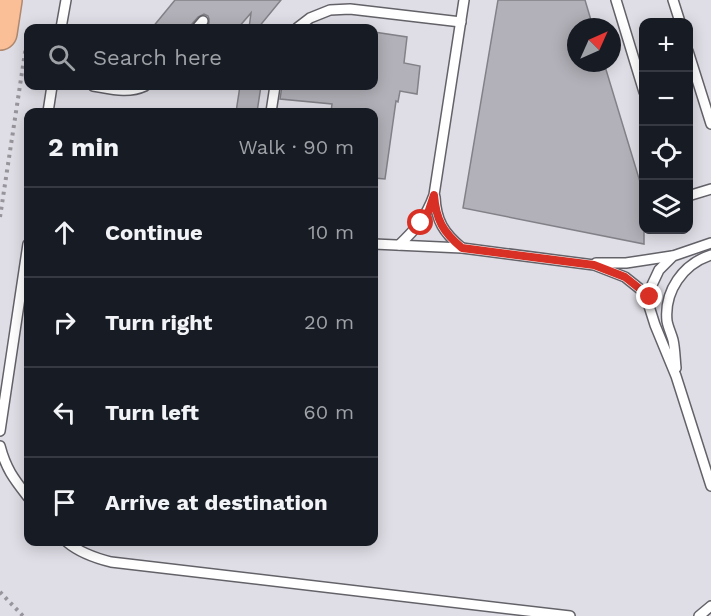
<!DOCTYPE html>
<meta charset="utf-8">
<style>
body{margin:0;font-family:"Work Sans",sans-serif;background:#20242c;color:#f1f3f6}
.controls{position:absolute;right:18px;top:18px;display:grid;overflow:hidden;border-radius:12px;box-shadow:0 3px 15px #0003}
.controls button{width:54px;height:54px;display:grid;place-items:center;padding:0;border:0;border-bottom:2px solid #363941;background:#171b24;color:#f1f3f6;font:30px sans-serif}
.compass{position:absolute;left:567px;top:18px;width:54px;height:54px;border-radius:50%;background:#171b24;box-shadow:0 3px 15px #0003;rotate:45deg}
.stop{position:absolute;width:18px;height:18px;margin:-14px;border:4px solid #d93025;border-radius:50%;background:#fff}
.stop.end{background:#d93025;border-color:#fff;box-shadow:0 2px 6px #0008}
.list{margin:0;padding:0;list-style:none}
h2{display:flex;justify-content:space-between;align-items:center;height:78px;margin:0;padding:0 24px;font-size:26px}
h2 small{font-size:20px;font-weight:400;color:#9ea1a6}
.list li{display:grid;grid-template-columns:39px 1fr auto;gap:18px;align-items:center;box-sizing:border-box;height:90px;padding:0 24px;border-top:2px solid #363941}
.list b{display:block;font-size:22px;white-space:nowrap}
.list em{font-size:20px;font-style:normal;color:#9ea1a6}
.icon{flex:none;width:33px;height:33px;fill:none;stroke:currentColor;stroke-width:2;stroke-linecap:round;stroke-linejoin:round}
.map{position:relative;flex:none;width:711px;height:616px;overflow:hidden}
.search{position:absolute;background:#171b24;box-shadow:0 3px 15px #0003;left:24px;top:24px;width:354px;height:66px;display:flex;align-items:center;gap:15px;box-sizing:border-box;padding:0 21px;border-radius:12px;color:#9ea1a6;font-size:22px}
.panel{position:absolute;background:#171b24;box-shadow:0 3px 15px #0003;left:24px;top:108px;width:354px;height:438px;border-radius:12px}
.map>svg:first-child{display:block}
</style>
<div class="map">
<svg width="711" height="616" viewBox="0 0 711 616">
<rect width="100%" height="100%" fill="#dfdde5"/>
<!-- building -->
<g fill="#b2b0b8" stroke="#828188" stroke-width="1.5">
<path d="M175 0H281L258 28H249L251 13 238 28H205L209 23V19L208 16 204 14 198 17 192 24 190 28H152Z"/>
<path d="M498 0H585L593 27H576V63H604L644 195V244L463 208Z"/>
<path d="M374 32 407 37 404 63 420 66 417 94 400 91 398 102 396 101 385 179 374 178V112H331L332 104 280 99 282 86H374Z"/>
<path d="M240 86H261L257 112H236Z"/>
</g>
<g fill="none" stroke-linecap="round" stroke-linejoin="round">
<defs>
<g id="lane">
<path d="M616 0 644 92"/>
<path d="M673 0 680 22"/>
<path d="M61 28 66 0"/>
<path d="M197 28 203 21"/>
<path d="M297 28 310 18 330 10 350 9 461 22"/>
<path d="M688 51 711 124"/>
<path d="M93 86C111 89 128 94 145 86"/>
<path d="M48 112 52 86"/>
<path d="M271 112 275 86"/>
<path d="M688 196 711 189"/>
<path d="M435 197C436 221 444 233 462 248"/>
<path d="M711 243 673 256 659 270 651 287 649 306 655 325 676 376 711 486"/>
<path d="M374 244 462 248 594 265 625 277 650 297"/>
<path d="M399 245C416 229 426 217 434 195L464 0"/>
<path d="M596 263H626L672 256"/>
<path d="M676 368C675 359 675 349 673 340 671 333 668 327 667 321 664 291 683 264 711 255"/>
<path d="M0 431 28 244"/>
<path d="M0 446C6 469 14 479 28 497"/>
<path d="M67 542C80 553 95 558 111 562L570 616"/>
<path d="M699 616 711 606"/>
</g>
<path id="highway" d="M0 33 5 0"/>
</defs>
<!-- lane casing -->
<use href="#lane" stroke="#646269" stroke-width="12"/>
<!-- highway casing -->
<use href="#highway" stroke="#b08970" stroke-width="36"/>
<!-- path -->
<g stroke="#97959b" stroke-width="4" stroke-dasharray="3 4.5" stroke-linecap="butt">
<path d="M0 217 26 46"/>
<path d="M0 592 23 616"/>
</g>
<!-- lane -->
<use href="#lane" stroke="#fff" stroke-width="9"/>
<!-- highway -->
<use href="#highway" stroke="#fabf97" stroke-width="33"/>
</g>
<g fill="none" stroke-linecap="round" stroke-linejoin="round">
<!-- route -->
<path stroke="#d93025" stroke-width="8" d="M421 223 429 210 434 195C436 220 443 232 462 248L594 265 625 277 650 297"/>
</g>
</svg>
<div class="controls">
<button>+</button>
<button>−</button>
<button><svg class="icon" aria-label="locate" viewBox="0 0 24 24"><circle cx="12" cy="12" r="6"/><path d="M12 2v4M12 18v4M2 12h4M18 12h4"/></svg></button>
<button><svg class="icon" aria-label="layers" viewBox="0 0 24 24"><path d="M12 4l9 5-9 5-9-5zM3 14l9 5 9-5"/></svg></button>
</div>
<svg class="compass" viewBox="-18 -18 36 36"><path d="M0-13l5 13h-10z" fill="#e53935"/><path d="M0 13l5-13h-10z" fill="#9ea1a6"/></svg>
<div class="stop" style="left:421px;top:223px"></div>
<div class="stop end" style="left:650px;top:297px"></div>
<div class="search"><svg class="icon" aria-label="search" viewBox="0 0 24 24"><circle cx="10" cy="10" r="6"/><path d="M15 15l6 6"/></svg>Search here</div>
<section class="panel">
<h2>2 min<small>Walk · 90 m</small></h2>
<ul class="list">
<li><svg class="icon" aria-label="ahead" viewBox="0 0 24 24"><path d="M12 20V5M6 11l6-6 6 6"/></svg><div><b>Continue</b></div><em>10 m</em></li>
<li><svg class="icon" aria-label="right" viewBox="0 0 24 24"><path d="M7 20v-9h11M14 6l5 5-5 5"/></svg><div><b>Turn right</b></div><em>20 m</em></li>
<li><svg class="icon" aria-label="left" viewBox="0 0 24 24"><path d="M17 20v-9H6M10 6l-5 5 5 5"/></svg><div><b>Turn left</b></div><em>60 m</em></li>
<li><svg class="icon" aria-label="arrive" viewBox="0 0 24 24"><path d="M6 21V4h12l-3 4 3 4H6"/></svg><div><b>Arrive at destination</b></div></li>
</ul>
</section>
</div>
